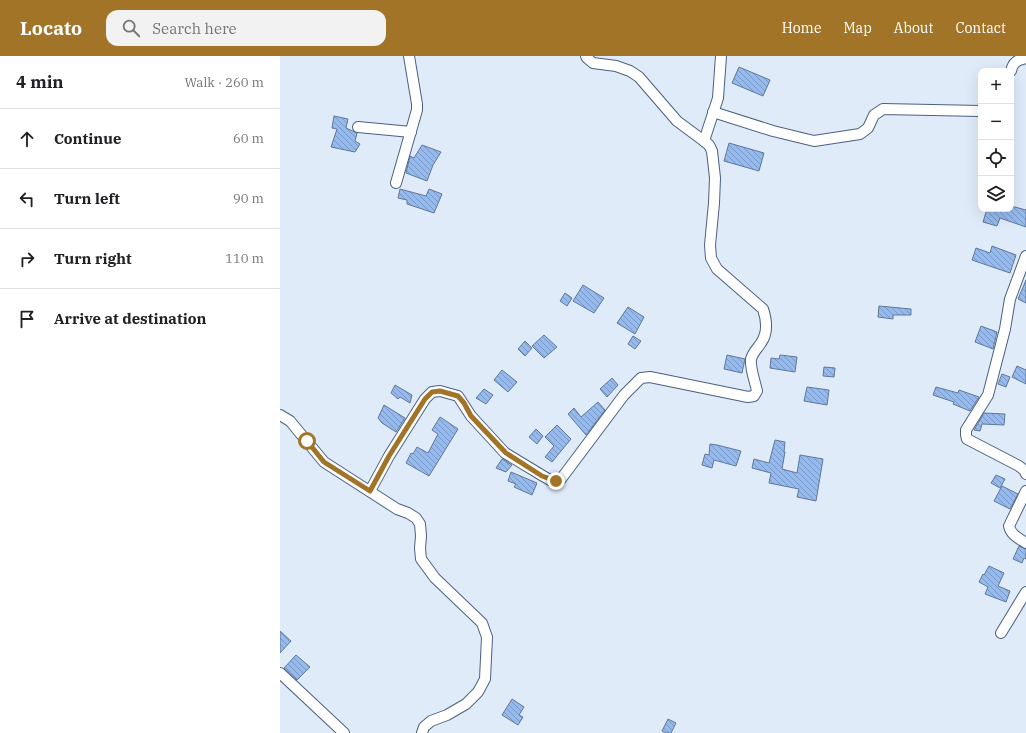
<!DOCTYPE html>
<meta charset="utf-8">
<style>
body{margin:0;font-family:"IBM Plex Serif",serif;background:#f2f2f2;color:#202124}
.controls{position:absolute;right:12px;top:12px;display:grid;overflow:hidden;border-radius:8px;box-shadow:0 4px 16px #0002}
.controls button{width:36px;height:36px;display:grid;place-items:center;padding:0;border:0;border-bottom:1px solid #e0e0e0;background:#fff;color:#202124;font:20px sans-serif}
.stop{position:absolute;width:12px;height:12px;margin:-9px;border:3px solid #a27427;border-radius:50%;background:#fff}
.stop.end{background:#a27427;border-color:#fff;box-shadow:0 1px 4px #0008}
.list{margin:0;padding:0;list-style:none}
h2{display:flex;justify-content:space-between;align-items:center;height:52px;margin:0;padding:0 16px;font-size:17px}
h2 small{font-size:13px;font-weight:400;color:#757577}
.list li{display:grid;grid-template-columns:26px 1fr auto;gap:12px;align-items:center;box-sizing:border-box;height:60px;padding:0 16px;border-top:1px solid #e0e0e0}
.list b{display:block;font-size:15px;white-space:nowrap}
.list em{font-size:13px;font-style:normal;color:#757577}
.icon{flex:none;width:22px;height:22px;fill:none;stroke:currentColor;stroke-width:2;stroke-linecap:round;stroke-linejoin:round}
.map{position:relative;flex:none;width:746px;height:677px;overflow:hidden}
header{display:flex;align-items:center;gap:24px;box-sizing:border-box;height:56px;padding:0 20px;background:#a27427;color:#fff}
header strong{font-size:19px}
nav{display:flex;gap:22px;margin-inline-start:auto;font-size:14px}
.search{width:280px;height:36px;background:#f2f2f2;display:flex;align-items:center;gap:10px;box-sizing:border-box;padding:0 14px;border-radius:12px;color:#757577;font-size:15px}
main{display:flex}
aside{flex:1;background:#fff}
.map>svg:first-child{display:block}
</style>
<header>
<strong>Locato</strong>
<div class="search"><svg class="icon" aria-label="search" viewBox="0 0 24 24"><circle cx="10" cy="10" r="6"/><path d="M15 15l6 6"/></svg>Search here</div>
<nav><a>Home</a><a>Map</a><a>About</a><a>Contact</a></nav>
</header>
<main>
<aside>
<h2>4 min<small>Walk · 260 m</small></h2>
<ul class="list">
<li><svg class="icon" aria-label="ahead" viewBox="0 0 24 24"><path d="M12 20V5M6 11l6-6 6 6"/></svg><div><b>Continue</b></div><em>60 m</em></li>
<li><svg class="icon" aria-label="left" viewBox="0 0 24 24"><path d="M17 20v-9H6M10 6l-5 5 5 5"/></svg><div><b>Turn left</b></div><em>90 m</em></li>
<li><svg class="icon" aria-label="right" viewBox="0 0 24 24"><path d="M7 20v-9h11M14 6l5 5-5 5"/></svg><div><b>Turn right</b></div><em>110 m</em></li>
<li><svg class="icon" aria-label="arrive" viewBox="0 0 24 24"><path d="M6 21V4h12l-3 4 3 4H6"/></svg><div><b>Arrive at destination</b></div></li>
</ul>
</aside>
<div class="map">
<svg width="746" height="677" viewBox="0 0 746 677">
<defs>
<pattern id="building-back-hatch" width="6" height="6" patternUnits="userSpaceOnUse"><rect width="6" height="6" fill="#94baef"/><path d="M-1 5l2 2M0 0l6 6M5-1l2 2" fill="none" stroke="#7998c3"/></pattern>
</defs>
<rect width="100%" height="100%" fill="#e0ebf9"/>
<!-- building -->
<g fill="url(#building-back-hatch)" stroke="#607898">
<path d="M459 11 490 24 483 40 452 27Z"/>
<path d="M54 60 68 63 66 72 77 77 75 85 80 88 75 96 51 91 57 73 52 72Z"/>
<path d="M449 87 484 97 479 115 444 105Z"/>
<path d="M142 89 161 96 153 109 147 125 126 117 130 100 134 102Z"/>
<path d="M120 133 146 140 149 133 162 138 154 157 127 148V144L118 142Z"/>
<path d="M731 150 746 154V171L720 162 717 170 703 166 707 153 717 156 718 153H731Z"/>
<path d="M712 190 736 199 730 217 692 204 696 192 710 197Z"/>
<path d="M746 224V247L738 243Z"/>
<path d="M303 229 324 242 314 257 293 245Z"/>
<path d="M285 237 292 242 287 250 280 245Z"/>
<path d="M599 250 631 253V259H613V263L598 261Z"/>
<path d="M348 251 364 261 355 278 337 267Z"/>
<path d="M701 270 717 276 713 293 695 286Z"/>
<path d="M264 279 277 291 264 302 252 290Z"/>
<path d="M353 280 361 285 355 293 348 288Z"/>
<path d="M245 285 252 292 245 300 238 293Z"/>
<path d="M447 299 465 303 462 317 444 313Z"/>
<path d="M500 299 517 301 515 316 490 312 491 302 499 303Z"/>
<path d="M737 310 746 314V328L732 321Z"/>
<path d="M544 311 555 312 554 321 543 320Z"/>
<path d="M222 314 237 326 228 336 214 324Z"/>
<path d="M722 318 730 321 726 331 718 328Z"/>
<path d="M332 322 338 329 327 341 320 333Z"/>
<path d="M115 329 132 339 130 347 120 341 118 343 111 337Z"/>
<path d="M527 331 549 334 547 349 524 345Z"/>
<path d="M656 331 678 337 679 334 699 341 690 355 673 348 674 346 653 339Z"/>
<path d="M204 333 213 339 206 348 196 342Z"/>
<path d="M318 346 325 354 306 379 288 358 294 352 301 361Z"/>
<path d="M104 349 125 362 116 376 102 367 98 362Z"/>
<path d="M704 357 725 358 724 369 702 368 700 375 694 374Z"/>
<path d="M160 361 178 373 149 420 126 407 131 397 133 398 137 391 148 397 158 378 152 374Z"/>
<path d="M277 369 291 383 272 406 265 401 274 390 265 381Z"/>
<path d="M256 373 263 380 257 388 249 381Z"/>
<path d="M495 384 505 386 504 396H505L502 413 517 417 520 399 543 403 536 445 517 441 519 433 489 427 491 417 472 412 474 403 489 407Z"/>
<path d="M430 388 437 389 461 395 456 410 434 404 432 412 422 409 425 398 429 399Z"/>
<path d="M222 403 232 409 226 416 216 412Z"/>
<path d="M231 416 257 427 252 439 234 431 236 428 228 425Z"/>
<path d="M716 419 725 423 720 432 711 427Z"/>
<path d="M722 430 738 438 730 453 714 445Z"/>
<path d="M739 490 746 493V503L744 502 742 507 733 503Z"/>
<path d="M709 510 724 517 718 530 730 535 726 546 705 538 708 531 699 526 703 518 704 519Z"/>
<path d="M0 575 11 585 0 597Z"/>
<path d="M16 599 30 611 17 624 4 612Z"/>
<path d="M232 643 244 651 239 659 243 661 238 669 222 659Z"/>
<path d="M388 663 396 667 391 677H386L382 675Z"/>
</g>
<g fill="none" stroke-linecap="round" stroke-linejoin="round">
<defs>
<g id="street">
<path d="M306 0 307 2 313 7 336 10 350 15 359 21 397 65 424 85"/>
<path d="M731 15C733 6 737 4 746 2"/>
<path d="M433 56 493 75 534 85 580 78 588 72 594 59 603 53 701 55"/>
<path d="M78 71 131 76"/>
<path d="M116 127 137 54V48L129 0"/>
<path d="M746 200 730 243 725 273 708 339 686 374V379L687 383 739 410 745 415 746 418"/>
<path d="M0 359 10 365 44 406 117 453 128 457 136 462 140 468 141 480 140 492 141 503 155 522 202 567 207 581 205 623 198 636 186 648 167 659 151 665 144 671 142 677"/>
<path d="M90 435 109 400 145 343 152 336 160 335 178 340 191 360 225 397 263 420 270 424 276 425 281 423 344 339 361 322 370 321 468 341 474 340 477 335C475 325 470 313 471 303 473 296 477 293 481 287 488 277 487 265 483 253L437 213 431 202 430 189 434 147 435 122 432 95 429 89 424 85 438 42 441 0"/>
<path d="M746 435 729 470C731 479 738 482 746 487"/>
<path d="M721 577 746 536"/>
<path d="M0 617 64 677"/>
</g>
</defs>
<!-- street casing -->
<use href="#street" stroke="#4b6180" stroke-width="12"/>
<!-- street -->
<use href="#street" stroke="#fff" stroke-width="10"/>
</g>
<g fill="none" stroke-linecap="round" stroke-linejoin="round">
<!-- route -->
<path stroke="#a27427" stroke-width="5" d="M27 385 44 406 90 435 109 400 145 343 152 336 160 335 178 340 184 347 191 360 226 397 262 420 276 425"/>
</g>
</svg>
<div class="controls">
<button>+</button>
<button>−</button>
<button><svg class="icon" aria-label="locate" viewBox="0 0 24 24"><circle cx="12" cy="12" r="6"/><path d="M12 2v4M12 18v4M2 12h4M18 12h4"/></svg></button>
<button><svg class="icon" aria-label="layers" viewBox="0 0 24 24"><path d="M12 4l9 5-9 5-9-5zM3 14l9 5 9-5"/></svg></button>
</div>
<div class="stop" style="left:27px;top:385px"></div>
<div class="stop end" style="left:276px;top:425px"></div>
</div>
</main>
